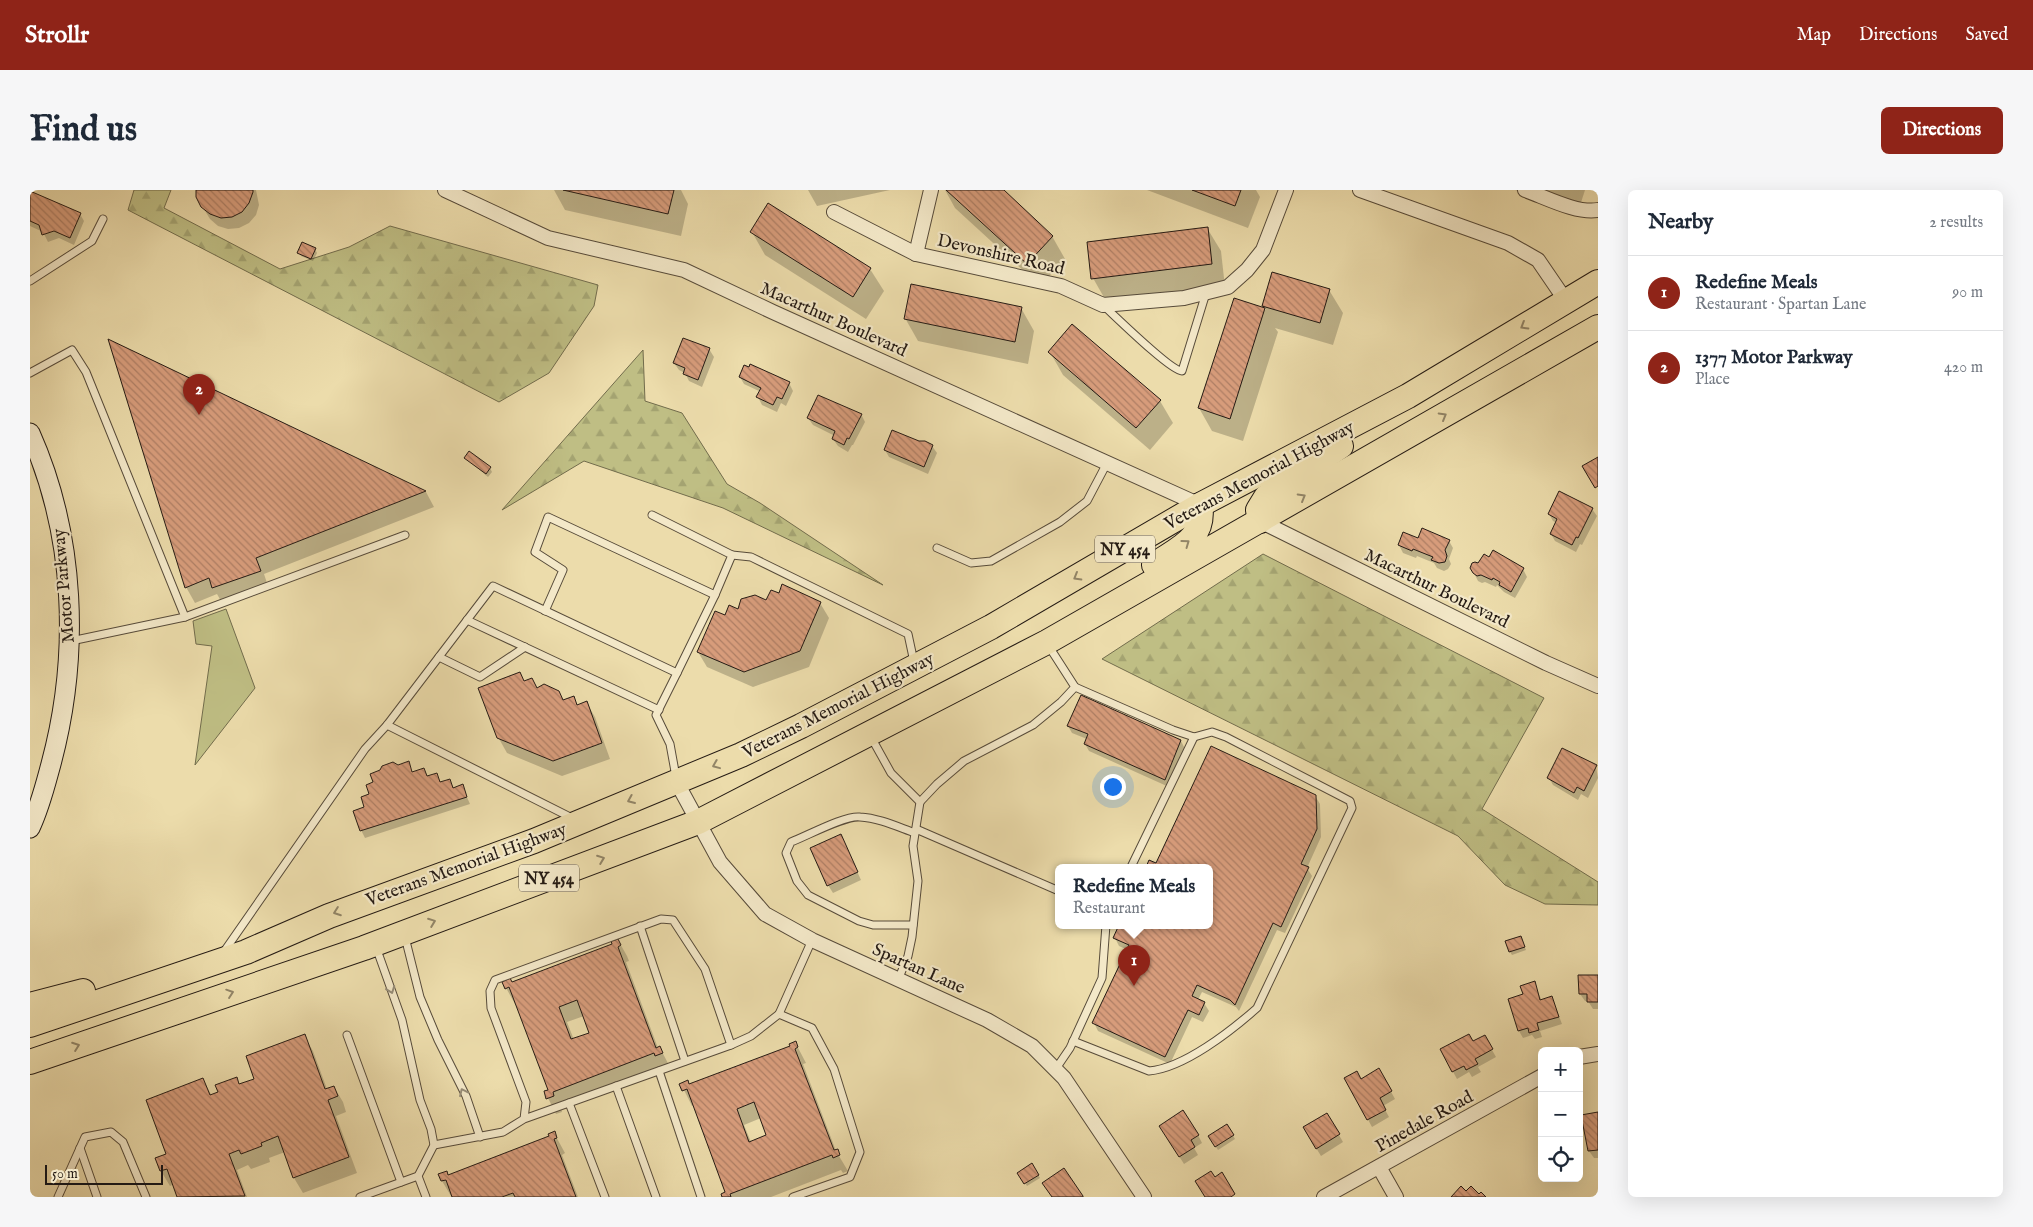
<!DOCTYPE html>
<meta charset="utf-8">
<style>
body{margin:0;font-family:"IM FELL English",serif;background:#f6f6f7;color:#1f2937}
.controls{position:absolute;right:15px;bottom:15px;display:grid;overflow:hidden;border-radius:8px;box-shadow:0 5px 20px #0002}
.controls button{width:45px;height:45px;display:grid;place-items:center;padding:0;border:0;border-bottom:1px solid #e0e1e3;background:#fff;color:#1f2937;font:25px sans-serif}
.scale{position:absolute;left:15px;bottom:12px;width:118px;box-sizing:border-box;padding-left:5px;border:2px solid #251b14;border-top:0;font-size:14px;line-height:18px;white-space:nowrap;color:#251b14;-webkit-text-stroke:4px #f3e8c8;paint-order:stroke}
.you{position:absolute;left:1082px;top:596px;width:18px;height:18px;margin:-12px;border:4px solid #fff;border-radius:50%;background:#1a73e8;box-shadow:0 0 0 8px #1a73e833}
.badge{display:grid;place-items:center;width:32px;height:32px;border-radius:50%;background:#8f2418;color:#fff;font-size:16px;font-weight:700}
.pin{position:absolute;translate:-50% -41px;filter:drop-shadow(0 1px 2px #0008)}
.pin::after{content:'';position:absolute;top:26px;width:18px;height:15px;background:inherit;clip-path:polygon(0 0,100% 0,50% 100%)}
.popup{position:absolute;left:1025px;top:674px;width:158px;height:65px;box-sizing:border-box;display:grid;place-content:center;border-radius:8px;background:#fff;filter:drop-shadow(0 1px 4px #0005);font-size:16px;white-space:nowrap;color:#747a83}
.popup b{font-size:19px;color:#1f2937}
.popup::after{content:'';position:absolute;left:50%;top:100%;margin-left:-10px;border:10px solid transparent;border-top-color:#fff}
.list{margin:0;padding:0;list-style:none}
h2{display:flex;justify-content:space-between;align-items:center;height:65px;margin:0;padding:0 20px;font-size:21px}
h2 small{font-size:16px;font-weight:400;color:#747a83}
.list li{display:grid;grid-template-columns:32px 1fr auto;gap:15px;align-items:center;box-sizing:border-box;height:75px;padding:0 20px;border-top:1px solid #e0e1e3}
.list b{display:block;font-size:19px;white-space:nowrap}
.list p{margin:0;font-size:16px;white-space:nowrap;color:#747a83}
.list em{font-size:16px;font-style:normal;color:#747a83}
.icon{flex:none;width:28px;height:28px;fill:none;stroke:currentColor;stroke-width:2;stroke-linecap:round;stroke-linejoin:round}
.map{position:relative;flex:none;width:1568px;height:1007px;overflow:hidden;border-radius:8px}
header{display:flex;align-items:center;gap:30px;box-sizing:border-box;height:70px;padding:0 25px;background:#8f2418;color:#fff}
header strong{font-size:24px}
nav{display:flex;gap:28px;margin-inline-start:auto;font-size:18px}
.intro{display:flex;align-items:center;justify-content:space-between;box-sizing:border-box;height:120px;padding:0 30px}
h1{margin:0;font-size:35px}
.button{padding:12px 22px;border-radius:8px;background:#8f2418;color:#fff;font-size:18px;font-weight:700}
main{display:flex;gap:30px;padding:0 30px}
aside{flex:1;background:#fff;border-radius:8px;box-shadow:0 5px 20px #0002}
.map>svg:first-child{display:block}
</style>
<header>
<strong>Strollr</strong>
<nav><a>Map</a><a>Directions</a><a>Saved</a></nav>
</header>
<div class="intro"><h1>Find us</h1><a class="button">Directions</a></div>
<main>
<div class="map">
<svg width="1568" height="1007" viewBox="0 0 1568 1007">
<defs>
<pattern id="forest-firs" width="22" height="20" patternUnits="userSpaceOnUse" patternTransform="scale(1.25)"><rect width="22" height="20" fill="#bfbe84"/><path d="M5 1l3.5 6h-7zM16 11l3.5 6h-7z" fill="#a4a371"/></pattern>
<pattern id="building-back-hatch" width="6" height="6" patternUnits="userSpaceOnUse" patternTransform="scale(1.25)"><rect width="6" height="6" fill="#d79c7b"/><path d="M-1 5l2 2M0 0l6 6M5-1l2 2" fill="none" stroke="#ae7e64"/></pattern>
</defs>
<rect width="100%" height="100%" fill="#ecdcab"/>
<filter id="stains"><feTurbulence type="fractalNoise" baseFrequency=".004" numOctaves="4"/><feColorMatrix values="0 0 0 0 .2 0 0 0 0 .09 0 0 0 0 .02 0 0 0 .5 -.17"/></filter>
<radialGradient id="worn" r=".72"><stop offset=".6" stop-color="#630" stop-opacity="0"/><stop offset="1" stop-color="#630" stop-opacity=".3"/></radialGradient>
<!-- forest -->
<g fill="url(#forest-firs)" stroke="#726c4c">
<path d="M104 0H141L134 18 250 79 319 57 360 36 568 95 564 116 519 183 469 212 98 20Z"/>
<path d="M613 160 615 211 652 223 697 294 730 313 853 395 693 318 554 271 472 320Z"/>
<path d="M1233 364 1514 508 1452 619 1568 692V715L1515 714 1475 695 1428 646 1072 469Z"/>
</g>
<!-- park -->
<path fill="#bfbe84" stroke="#726c4c" d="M196 419 225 498 165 575 182 456 166 454 163 431Z"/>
<!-- shadow -->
<g fill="#0003" fill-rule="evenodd">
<path d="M167 0H226L229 15 226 25 219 33 209 38 198 39 188 36 180 29 172 16Z"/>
<path d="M524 0H651L658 14 651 46 535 20Z"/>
<path d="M778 0H860L787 16Z"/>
<path d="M915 0H972L1022 46 1035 69 1010 96 925 18Z"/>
<path d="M1117 0H1226L1230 7 1218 38Z"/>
<path d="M1485 0H1555L1548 22Z"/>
<path d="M0 2 50 24 54 31 44 55 29 48 18 52 13 42 0 36Z"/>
<path d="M1177 38 1191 61 1195 97 1076 111 1063 88Z"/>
<path d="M722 42 840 79 854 101 836 129 735 65Z"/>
<path d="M285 59 287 63 283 71 271 66 269 63Z"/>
<path d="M1299 100 1313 123 1303 155 1245 138 1248 142 1213 251 1182 241 1169 218 1204 110 1236 120 1233 115Z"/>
<path d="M991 118 1004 141 998 174 888 151 875 128Z"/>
<path d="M80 151 396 302 404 317 234 384 238 396 192 413 187 404 165 413 156 397Z"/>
<path d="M679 159 684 167 672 197 659 191 655 183 649 180 644 173Z"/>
<path d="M1020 162 1130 211 1143 233 1120 260 1033 185Z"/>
<path d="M710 187 759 193 763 201 756 216 751 213 747 222 732 215 728 207 731 202 714 194Z"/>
<path d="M831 224 835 232 823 255H822L818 262 808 256 803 249 805 246 783 235 778 228Z"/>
<path d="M902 256 907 263 898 284 859 267 855 260Z"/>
<path d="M436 268 460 278 462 282 458 287Z"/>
<path d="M1562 319 1567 326 1552 355 1550 354 1546 362 1525 351 1521 344 1527 333 1523 331 1519 324Z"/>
<path d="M1419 351 1423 358 1419 369 1421 374 1418 379 1414 381 1407 378 1404 373 1387 366 1386 368 1373 363 1369 355Z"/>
<path d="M1449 375 1493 379 1497 387 1485 408 1474 402 1467 395 1466 397 1455 392 1452 393 1448 391 1444 383Z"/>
<path d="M790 413 799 428 779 477 723 497 677 477 668 462 695 426 708 420Z"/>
<path d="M502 489 508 499 529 502 534 511 544 508 548 516 556 512 565 527 580 569 532 586 477 563 468 547 494 492Z"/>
<path d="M1038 536 1151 551 1155 559 1139 597 1059 561 1055 554 1057 549 1042 543Z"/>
<path d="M378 573 383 583 394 579 398 587 406 584 411 593 419 590 424 598 432 596 440 614 335 648 331 640 341 605 368 576Z"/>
<path d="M1566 576 1568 588 1558 608 1551 604 1548 610 1523 595 1519 588Z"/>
<path d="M1285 606 1290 614 1291 647 1277 678 1282 686 1255 743 1247 740 1209 821 1206 817 1172 802 1168 810 1174 813 1179 821 1173 832 1162 827 1140 874 1068 841 1064 833 1098 760 1089 756 1085 748 1091 735H1179V677H1118L1120 672 1126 675Z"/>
<path d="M814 653 831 690 803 703 798 695Z"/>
<path d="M588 750 597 766 599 771 596 772 628 858H630L641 879 531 918 532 922 526 924 515 902 520 900 486 813 485 814 476 798 482 793 584 754ZM554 826 560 844 544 850 537 832Z"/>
<path d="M1492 751 1496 760 1482 765 1480 762Z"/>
<path d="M1568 786V819H1563L1558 811H1555L1550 804V787Z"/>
<path d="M1504 793 1512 811 1522 808 1532 834 1510 841 1512 847 1505 849 1502 845 1493 848 1489 841 1480 810 1495 805Z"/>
<path d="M274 846 283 861 297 899 304 897 313 912 316 922 306 926 327 983 273 1003 264 988 255 962 239 968 240 972 221 979 218 975 207 980 217 1007H149L144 994 140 996 131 981 173 890 182 906 190 903 206 888 210 895 226 890Z"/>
<path d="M1454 846 1466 867 1448 877 1451 882 1442 887 1439 882 1427 889 1411 860 1443 853Z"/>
<path d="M765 852 776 873 773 874 806 961 818 981 813 983 811 980 741 1007H694L697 1002 664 915 662 916 651 894 659 896 761 857ZM731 928 738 946 721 952 714 935Z"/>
<path d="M1349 880 1365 909 1353 916 1359 927 1342 937 1316 889 1330 890Z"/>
<path d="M1297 924 1313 952 1291 966 1274 938Z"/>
<path d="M1568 924V968H1564L1559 961 1553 926Z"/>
<path d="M1197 935 1205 949 1188 960 1179 946Z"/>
<path d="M524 943 535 963 532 965 548 1007H424L421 1006 412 991 410 985 418 986 520 947Z"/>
<path d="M1135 944 1168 945 1172 953 1164 958 1168 965 1154 974Z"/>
<path d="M1002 975 1010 988 997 996 989 983Z"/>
</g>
<!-- building -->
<g fill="url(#building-back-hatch)" stroke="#251b14" fill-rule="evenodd">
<path d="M166 0H223V2L219 13 212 22 202 27 191 28 180 24 171 17 166 7Z"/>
<path d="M533 0H644L638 24Z"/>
<path d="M916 0H974L1023 46 997 74Z"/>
<path d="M1162 0H1211L1205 16Z"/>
<path d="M0 1 51 23 40 48 24 41 12 45 9 35 0 31Z"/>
<path d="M738 13 841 78 823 107 720 42Z"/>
<path d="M1178 37 1182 74 1061 89 1057 52Z"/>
<path d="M272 52 286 58 281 69 267 63Z"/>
<path d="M1242 82 1300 99 1290 133 1232 116Z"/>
<path d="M881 94 992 117 985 152 874 129Z"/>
<path d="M1204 108 1235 118 1200 229 1168 218Z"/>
<path d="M1042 134 1131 210 1106 238 1018 162Z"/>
<path d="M653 148 680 158 668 190 653 184 655 178 643 173Z"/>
<path d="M78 149 396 301 226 368 231 381 182 398 179 388 155 398Z"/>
<path d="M720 174 760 192 752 209 747 207 743 215 726 207 731 198 709 187 714 175 719 177Z"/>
<path d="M788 205 832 224 819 249 817 248 814 255 802 249 805 241 777 228Z"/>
<path d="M862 240 889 251H895L903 255 894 277 854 260Z"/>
<path d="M439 261 461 277 456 284 434 268Z"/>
<path d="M1568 267V296L1565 298 1552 276Z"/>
<path d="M1529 301 1563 318 1548 348 1546 347 1542 355 1520 344 1527 329 1518 324Z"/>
<path d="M1392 338 1420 350 1415 360 1417 366 1415 372 1409 373 1401 370 1403 367 1383 359 1382 361 1368 355 1373 342 1388 348Z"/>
<path d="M1463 360 1494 378 1481 402 1469 395 1470 392 1463 388 1462 390 1451 385 1447 386 1443 383 1440 378 1442 373 1445 372 1448 373 1454 364 1459 367Z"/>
<path d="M752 394 791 412 770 461 714 482 667 462 685 421 695 425 699 415 708 419 711 409 725 405 736 410 741 400 749 403Z"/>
<path d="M490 482 494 491 502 488 507 498 514 494 529 501 533 510 544 506 547 515 557 511 572 553 523 571 467 548 448 498Z"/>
<path d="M1051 505 1151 550 1135 590 1054 554 1058 544 1037 536Z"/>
<path d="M1181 556 1286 605 1287 639 1271 674 1279 677 1265 706 1251 737 1243 733 1205 815 1200 810 1167 795 1162 806 1175 812 1169 825 1158 820 1135 867 1062 833 1099 755 1083 748 1089 735H1179V677H1116L1119 670 1126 673Z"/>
<path d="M1532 558 1567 575 1554 601 1547 597 1544 603 1517 588Z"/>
<path d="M379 571 382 582 394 578 397 586 407 583 410 592 420 589 423 598 433 594 437 607 330 641 323 621 334 617 331 607 339 604 336 595 343 592 340 584 350 580 352 576 363 572 368 575Z"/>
<path d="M811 644 828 682 797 696 780 658Z"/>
<path d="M1491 746 1495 757 1479 762 1475 751Z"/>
<path d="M588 749 591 755 588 757 626 858 630 856 633 863 625 866 624 863 523 902 524 906 516 909 514 901 518 900 479 797 475 799 472 792 480 788 482 792 582 754 581 751ZM547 810 559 843 541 849 529 817Z"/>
<path d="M1548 785H1568V812H1557V804H1549Z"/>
<path d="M1505 791 1510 810 1522 806 1529 827 1507 833 1509 840 1499 843 1498 838 1488 841 1478 809 1493 804 1490 796Z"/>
<path d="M275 844 295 899 304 896 308 906 298 910 319 967 263 988 248 946 231 953 232 956 211 964 209 960 199 964 215 1006 147 1007 137 979 130 981 125 968 136 964 116 910 173 888 180 905 188 902 185 895 207 887 209 894 224 889 216 866Z"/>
<path d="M1439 844 1443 851 1455 845 1463 859 1445 869 1448 874 1436 880 1434 876 1422 882 1410 859Z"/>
<path d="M766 851 768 857 765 859 804 960 808 959 810 965 803 968 802 965 700 1004 701 1007H692L691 1004 695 1002 657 899 652 901 649 894 658 890 659 894 760 856 759 854ZM724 912 736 945 719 952 707 919Z"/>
<path d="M1349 878 1362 901 1350 908 1356 920 1337 930 1314 888 1327 881 1331 889Z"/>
<path d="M1153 920 1169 945 1161 950 1165 957 1149 967 1129 936Z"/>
<path d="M1568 922V960L1558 961 1551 925Z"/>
<path d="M1297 923 1310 944 1286 959 1273 937Z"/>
<path d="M1197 934 1204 945 1185 957 1178 946Z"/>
<path d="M525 941 527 948 524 949 546 1007H485L483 1003 472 1007H422L416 990 411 991 408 984 417 981 418 985 519 946 518 944Z"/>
<path d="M1002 973 1009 985 994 994 987 983Z"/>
<path d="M1034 978 1053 1006V1007H1022L1012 993Z"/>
<path d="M1181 981 1185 987 1192 982 1205 1004 1201 1007H1175L1165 991Z"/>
<path d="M1431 996 1436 1001 1441 996 1449 1004 1451 1002 1456 1007H1421Z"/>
</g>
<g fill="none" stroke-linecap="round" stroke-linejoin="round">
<defs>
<g id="lane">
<path d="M0 91 62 51 73 29"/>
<path d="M1074 116C1086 127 1141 181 1152 181L1176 103"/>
<path d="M0 183 42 160 56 182 155 427"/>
<path d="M907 358 941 373 961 371 1030 332 1057 311 1077 273"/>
<path d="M702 365 721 367 878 444 884 472"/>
<path d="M515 421 533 380 505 362 518 327 685 405 702 365 622 325"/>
<path d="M437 430 629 520"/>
<path d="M41 451 155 427 375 345"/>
<path d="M409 467 450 487 495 457"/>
<path d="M647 483 685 405"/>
<path d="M357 535 544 629"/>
<path d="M841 547 861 583 890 612 883 656 888 691 882 747 878 766 868 790"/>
<path d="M890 612 907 594 934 571 1003 535 1031 512 1045 497 1018 455"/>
<path d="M886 639 1029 701"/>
<path d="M1101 677 1164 547"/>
<path d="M883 735H843L829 731 778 705 767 691 756 663 761 652C777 646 815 625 830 627 849 628 868 637 885 643"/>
<path d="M610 736 655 871"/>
<path d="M375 747 390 807 408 850 436 906 450 947"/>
<path d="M193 763 335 559 357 535 463 396 647 483 626 525 640 554 646 587"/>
<path d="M749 824 782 750"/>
<path d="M317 845 371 992"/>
<path d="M1043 851 1119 881C1154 878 1201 841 1227 818L1322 618 1320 611 1196 547 1182 542 1164 547 1143 540 1045 497"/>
<path d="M701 855 721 846 749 824 782 838 804 879 830 962 820 987 763 1007"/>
<path d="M1025 880 1040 858 1072 788 1076 735"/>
<path d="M629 881 671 1007"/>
<path d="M586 896 626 1007"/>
<path d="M539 913 575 1007"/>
<path d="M404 955 473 942 494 929 496 912 461 818 460 801 465 790 631 729 643 730 675 779 701 855 494 929"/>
<path d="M50 958 67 1007"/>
<path d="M388 986 396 1007"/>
<path d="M28 1007 55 947 81 942 93 952 116 1007"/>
<path d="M330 1007 388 986 404 955 401 939 390 910 372 830 346 757"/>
</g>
<g id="street">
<path d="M415 0 518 48 654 80 743 122 1170 315"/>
<path d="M1330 0 1478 53 1508 70 1536 111"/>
<path d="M1495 0C1515 7 1547 24 1568 20"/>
<path d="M804 22 886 64 1031 96 1073 115 1154 108 1198 97 1217 80 1233 60 1256 0"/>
<path d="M886 64 901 0"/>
<path d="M1230 331 1516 473 1568 496"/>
<path d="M646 591 690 672 735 724 782 750 957 830 1002 856 1034 888 1114 1007"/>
<path d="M1549 867 1568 864"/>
<path d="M1349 977 1366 1007"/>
<path d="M1294 1007 1512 886"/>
</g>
<path id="secondary" d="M0 243C46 346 50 466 21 574 15 596 10 617 0 638"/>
<g id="highway">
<path d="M1230 331 1228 320 1236 307 1311 256"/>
<path d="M1124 375C1148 358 1176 349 1170 315"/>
<path d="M0 815 53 801"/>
<path d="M0 835 216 762 299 726 504 651 711 565 771 536 961 437 1170 315 1378 206 1568 92"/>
<path d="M0 872 334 758 668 632 1017 452 1568 137"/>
</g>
</defs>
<!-- lane casing -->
<use href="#lane" stroke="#574b3a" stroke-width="9"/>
<!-- street casing -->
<use href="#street" stroke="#574b3a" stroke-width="16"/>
<!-- secondary casing -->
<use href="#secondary" stroke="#251b14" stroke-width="21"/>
<!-- highway casing -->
<use href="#highway" stroke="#251b14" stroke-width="26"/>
<!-- lane -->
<use href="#lane" stroke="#f3e8c8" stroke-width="7"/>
<!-- street -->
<use href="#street" stroke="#f3e8c8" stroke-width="14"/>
<!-- secondary -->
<use href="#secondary" stroke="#f3e8c8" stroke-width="19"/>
<!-- highway -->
<use href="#highway" stroke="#ecdcab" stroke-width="24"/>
</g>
<!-- one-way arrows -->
<defs><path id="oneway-chevron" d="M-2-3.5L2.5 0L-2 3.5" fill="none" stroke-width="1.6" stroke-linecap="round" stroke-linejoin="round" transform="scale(1.25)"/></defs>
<g stroke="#928567">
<use href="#oneway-chevron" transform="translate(1494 136) rotate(149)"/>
<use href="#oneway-chevron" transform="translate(1413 226) rotate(-30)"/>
<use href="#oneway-chevron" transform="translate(1272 307) rotate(-30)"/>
<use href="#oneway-chevron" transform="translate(1156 353) rotate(-36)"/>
<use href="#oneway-chevron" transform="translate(1047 387) rotate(150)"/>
<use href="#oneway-chevron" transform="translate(686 575) rotate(158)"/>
<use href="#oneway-chevron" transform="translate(601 610) rotate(157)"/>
<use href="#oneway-chevron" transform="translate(571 669) rotate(-21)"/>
<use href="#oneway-chevron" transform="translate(307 722) rotate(160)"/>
<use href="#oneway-chevron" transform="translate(402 732) rotate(-21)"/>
<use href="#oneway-chevron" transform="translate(200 803) rotate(-19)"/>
<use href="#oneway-chevron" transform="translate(46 856) rotate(-20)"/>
</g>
<g stroke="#968c77">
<use href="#oneway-chevron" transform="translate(361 800) rotate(70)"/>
<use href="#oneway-chevron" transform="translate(433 902) rotate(-115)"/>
</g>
<g text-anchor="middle" stroke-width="4.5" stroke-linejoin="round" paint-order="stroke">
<!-- shield labels -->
<g fill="#f3e8c8" stroke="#63584a" stroke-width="1">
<rect x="1065" y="345.5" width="60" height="27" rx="4"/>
<rect x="489" y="674.5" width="60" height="27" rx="4"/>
</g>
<g font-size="16" font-weight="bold" fill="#251b14">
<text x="1095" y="365">NY 454</text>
<text x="519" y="694">NY 454</text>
</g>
<!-- street labels -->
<g font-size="18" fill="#251b14" stroke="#f3e8c8">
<text transform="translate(971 64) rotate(13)" y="6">Devonshire Road</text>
<text transform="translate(804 129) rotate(24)" y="6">Macarthur Boulevard</text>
<text transform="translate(1229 285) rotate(-28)" y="6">Veterans Memorial Highway</text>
<text transform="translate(33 396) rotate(-95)" y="6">Motor Parkway</text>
<text transform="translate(1407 398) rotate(26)" y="6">Macarthur Boulevard</text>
<text transform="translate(808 515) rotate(-27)" y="6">Veterans Memorial Highway</text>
<text transform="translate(436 674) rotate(-20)" y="6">Veterans Memorial Highway</text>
<text transform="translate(889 778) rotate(24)" y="6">Spartan Lane</text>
<text transform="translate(1394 931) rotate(-29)" y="6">Pinedale Road</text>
</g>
</g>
<rect width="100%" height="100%" filter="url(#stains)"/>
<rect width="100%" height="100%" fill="url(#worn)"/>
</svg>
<div class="controls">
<button>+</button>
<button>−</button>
<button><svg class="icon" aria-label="locate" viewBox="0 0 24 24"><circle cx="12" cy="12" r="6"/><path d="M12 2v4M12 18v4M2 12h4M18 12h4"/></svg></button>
</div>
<div class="scale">50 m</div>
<div class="you"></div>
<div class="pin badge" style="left:1104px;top:796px">1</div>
<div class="popup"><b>Redefine Meals</b>Restaurant</div>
<div class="pin badge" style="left:169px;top:225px">2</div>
</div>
<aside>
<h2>Nearby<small>2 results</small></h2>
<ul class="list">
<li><span class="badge">1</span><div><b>Redefine Meals</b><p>Restaurant · Spartan Lane</p></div><em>90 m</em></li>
<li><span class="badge">2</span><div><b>1377 Motor Parkway</b><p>Place</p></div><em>420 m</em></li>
</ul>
</aside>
</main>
